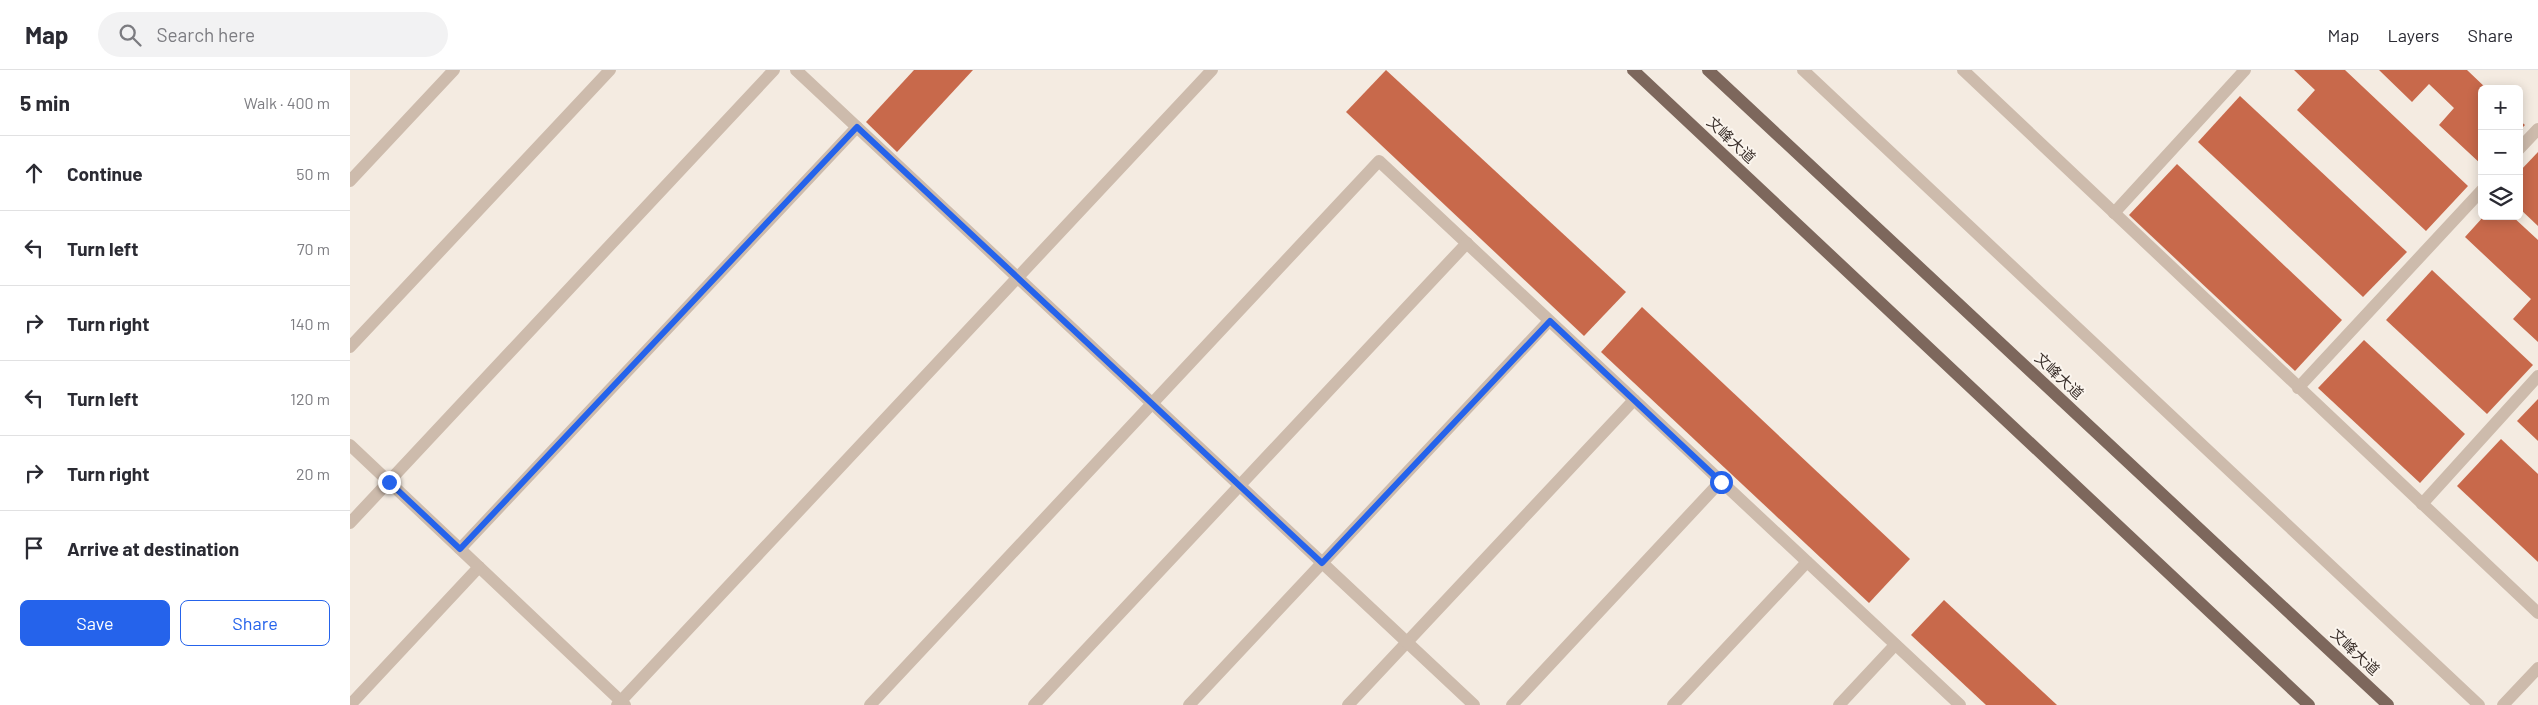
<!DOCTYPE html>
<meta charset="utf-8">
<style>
body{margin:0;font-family:Barlow,"Noto Sans SC",sans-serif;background:#f2f2f3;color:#2b2b33}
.controls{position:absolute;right:15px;top:15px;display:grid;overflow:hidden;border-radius:8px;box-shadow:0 2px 12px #0003}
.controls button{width:45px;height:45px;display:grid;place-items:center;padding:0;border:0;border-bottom:1px solid #e1e1e2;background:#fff;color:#2b2b33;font:25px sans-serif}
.stop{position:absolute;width:15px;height:15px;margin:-11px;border:4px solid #2563eb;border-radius:50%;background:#fff}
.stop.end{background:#2563eb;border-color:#fff;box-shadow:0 1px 5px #0008}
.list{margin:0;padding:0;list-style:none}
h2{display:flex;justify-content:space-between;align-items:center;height:65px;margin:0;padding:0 20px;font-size:21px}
h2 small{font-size:16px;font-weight:400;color:#7c7c81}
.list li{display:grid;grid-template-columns:32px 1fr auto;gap:15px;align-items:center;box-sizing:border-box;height:75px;padding:0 20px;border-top:1px solid #e1e1e2}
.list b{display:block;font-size:19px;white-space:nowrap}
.list em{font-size:16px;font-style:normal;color:#7c7c81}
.actions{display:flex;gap:10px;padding:15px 20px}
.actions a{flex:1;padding:11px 0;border:1px solid #2563eb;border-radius:8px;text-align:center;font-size:18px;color:#2563eb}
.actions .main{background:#2563eb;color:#fff}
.icon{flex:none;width:28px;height:28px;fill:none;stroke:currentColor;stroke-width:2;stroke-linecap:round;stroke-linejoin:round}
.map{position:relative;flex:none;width:2188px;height:635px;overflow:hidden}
header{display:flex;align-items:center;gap:30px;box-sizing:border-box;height:70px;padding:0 25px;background:#fff;border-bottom:1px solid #e1e1e2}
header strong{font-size:24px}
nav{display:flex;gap:28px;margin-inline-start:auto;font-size:18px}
.search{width:350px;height:45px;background:#f2f2f3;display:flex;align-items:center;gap:12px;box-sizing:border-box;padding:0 18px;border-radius:28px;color:#7c7c81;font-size:19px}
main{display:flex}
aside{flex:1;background:#fff}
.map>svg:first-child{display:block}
</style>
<header>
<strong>Map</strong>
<div class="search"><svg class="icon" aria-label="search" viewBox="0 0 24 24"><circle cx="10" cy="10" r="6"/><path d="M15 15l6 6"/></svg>Search here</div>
<nav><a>Map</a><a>Layers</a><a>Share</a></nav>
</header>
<main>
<aside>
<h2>5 min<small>Walk · 400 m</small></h2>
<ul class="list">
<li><svg class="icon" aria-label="ahead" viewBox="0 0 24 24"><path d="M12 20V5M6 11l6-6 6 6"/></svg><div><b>Continue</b></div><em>50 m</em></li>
<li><svg class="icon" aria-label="left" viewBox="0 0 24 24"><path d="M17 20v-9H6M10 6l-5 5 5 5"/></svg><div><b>Turn left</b></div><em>70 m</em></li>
<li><svg class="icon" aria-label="right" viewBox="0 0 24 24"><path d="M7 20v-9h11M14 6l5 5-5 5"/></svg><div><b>Turn right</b></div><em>140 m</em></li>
<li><svg class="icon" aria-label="left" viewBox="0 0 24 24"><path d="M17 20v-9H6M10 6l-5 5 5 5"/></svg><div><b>Turn left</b></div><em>120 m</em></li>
<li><svg class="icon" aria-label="right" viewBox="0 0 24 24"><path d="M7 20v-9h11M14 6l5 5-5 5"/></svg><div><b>Turn right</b></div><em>20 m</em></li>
<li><svg class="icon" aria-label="arrive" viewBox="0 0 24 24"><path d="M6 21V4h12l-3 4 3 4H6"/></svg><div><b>Arrive at destination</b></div></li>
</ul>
<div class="actions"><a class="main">Save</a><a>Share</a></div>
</aside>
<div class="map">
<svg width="2188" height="635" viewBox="0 0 2188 635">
<rect width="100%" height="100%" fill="#f4ebe1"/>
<!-- building -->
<g fill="#c8694b">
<path d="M564 0H623L547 82 516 52Z"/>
<path d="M1036 0 1276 222 1234 266 996 42Z"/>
<path d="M1944 0H1995L2118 116 2076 161 1947 40 1965 20Z"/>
<path d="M2029 0H2117L2137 19H2132V95L2089 55 2104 38 2079 14 2062 32Z"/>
<path d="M1890 26 2057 182 2013 227 1848 72Z"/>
<path d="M2169 50 2175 55 2169 61Z"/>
<path d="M2188 82V156L2169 138V102Z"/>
<path d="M1827 94 1992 250 1945 301 1779 145Z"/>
<path d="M2134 146H2162L2188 170V272L2163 249 2181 229 2115 167Z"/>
<path d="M2082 200 2183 295 2137 344 2036 250Z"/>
<path d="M1292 237 1560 489 1519 533 1251 282Z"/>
<path d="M2014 270 2115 364 2070 413 1968 318Z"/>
<path d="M2188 329V371L2167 351Z"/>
<path d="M2151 369 2188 404V492L2107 416Z"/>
<path d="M1594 530 1707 635H1636L1561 565Z"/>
</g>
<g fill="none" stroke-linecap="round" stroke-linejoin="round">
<!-- service -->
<g stroke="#cdbbac" stroke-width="12">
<path d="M2169 79 2188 59"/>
<path d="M0 111 104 0"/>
<path d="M0 277 260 0"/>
<path d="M1948 318 2132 120"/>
<path d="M2072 434 2188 306"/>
<path d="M0 453 424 0"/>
<path d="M110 479 507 57"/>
<path d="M0 635 129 497"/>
<path d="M520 635 1029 91 1610 635"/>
<path d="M684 635 1117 173"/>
<path d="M839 635 1199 251"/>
<path d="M998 635 1284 330"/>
<path d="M1162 635 1371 411"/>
<path d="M1323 635 1457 492"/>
<path d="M1489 635 1545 575"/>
</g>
<!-- minor -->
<g stroke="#cdbbac" stroke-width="12">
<path d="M446 0 1124 635"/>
<path d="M1453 0 2129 635"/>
<path d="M1613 0 2188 543"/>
<path d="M1764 143 1895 0"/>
<path d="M0 375 275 635"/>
<path d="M2153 635 2188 598"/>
</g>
<!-- tertiary -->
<path stroke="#cdbbac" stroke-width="12" d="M267 635 862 0"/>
<!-- primary -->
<g stroke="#7d675c" stroke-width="12">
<path d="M1283 0 1959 635"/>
<path d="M1358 0 2038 635"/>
</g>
</g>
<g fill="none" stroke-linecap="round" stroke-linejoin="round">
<!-- route -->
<path stroke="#2563eb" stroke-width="6" d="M39 412 110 479 507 57 972 493 1200 251 1371 412"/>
</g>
<g text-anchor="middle" stroke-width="4" stroke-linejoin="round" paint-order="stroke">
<!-- street labels -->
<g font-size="15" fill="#3b302b" stroke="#fbf5ee">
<text transform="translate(1381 70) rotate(43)" y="5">文峰大道</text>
<text transform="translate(1709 306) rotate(43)" y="5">文峰大道</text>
<text transform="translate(2005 582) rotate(43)" y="5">文峰大道</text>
</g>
</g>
</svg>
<div class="controls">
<button>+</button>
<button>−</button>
<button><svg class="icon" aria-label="layers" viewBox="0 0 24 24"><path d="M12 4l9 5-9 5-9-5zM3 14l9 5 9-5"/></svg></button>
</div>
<div class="stop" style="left:1371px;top:412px"></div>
<div class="stop end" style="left:39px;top:412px"></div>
</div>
</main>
